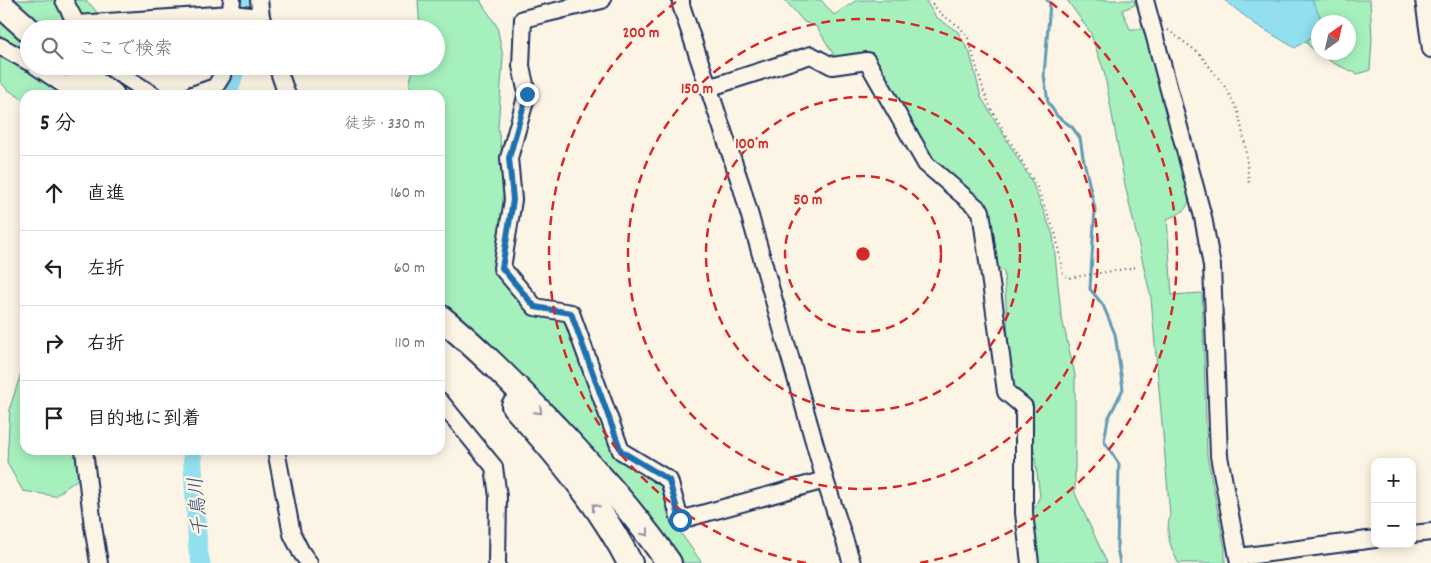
<!DOCTYPE html>
<html lang="ja">
<meta charset="utf-8">
<style>
body{margin:0;font-family:Dekko,"Klee One",sans-serif;background:#f2f2f2;color:#202124}
.controls{position:absolute;right:15px;bottom:15px;display:grid;overflow:hidden;border-radius:10px;box-shadow:0 2px 12px #0003}
.controls button{width:45px;height:45px;display:grid;place-items:center;padding:0;border:0;border-bottom:1px solid #e0e0e0;background:#fff;color:#202124;font:25px sans-serif}
.compass{position:absolute;left:1311px;top:15px;width:45px;height:45px;border-radius:50%;background:#fff;box-shadow:0 2px 12px #0003;rotate:34deg}
.stop{position:absolute;width:15px;height:15px;margin:-11px;border:4px solid #1f6fb2;border-radius:50%;background:#fff}
.stop.end{background:#1f6fb2;border-color:#fff;box-shadow:0 1px 5px #0008}
.list{margin:0;padding:0;list-style:none}
h2{display:flex;justify-content:space-between;align-items:center;height:65px;margin:0;padding:0 20px;font-size:21px}
h2 small{font-size:16px;font-weight:400;color:#757577}
.list li{display:grid;grid-template-columns:32px 1fr auto;gap:15px;align-items:center;box-sizing:border-box;height:75px;padding:0 20px;border-top:1px solid #e0e0e0}
.list b{display:block;font-size:19px;white-space:nowrap}
.list em{font-size:16px;font-style:normal;color:#757577}
.icon{flex:none;width:28px;height:28px;fill:none;stroke:currentColor;stroke-width:2;stroke-linecap:round;stroke-linejoin:round}
.map{position:relative;flex:none;width:1431px;height:563px;overflow:hidden}
.search{position:absolute;background:#fff;box-shadow:0 2px 12px #0003;left:20px;top:20px;width:425px;height:55px;display:flex;align-items:center;gap:12px;box-sizing:border-box;padding:0 18px;border-radius:28px;color:#757577;font-size:19px}
.panel{position:absolute;background:#fff;box-shadow:0 2px 12px #0003;left:20px;top:90px;width:425px;height:365px;border-radius:15px}
.map>svg:first-child{display:block}
</style>
<div class="map">
<svg width="1431" height="563" viewBox="0 0 1431 563">
<rect width="100%" height="100%" fill="#fcf5e5"/>
<filter id="ink" filterUnits="userSpaceOnUse"><feTurbulence type="fractalNoise" baseFrequency=".02" numOctaves="2"/><feDisplacementMap in="SourceGraphic" scale="10" xChannelSelector="R" yChannelSelector="G"/><feConvolveMatrix kernelMatrix="1 2 1 2 8 2 1 2 1" color-interpolation-filters="sRGB"/></filter>
<g filter="url(#ink)">
<!-- green -->
<g fill="#a6f0be" stroke="#60908e" fill-rule="evenodd">
<path d="M0 0H84L91 5 110 29H29V66H131L146 95H25V101L7 89 0 82Z"/>
<path d="M418 0H481V2L497 26 503 57 498 128 503 159 504 190 498 266 537 317 570 321 617 452 663 486 677 528 702 563H684L629 498 625 484 609 466 596 457 469 330 440 305V95H410V81L414 66H436V29H420Z"/>
<path d="M785 0H821L834 15 857 0H925L936 17 958 32 970 53 981 97 1032 182 1053 235 1061 314 1075 375V493L1107 563H1035L1030 517 1040 496 1028 406 1011 383 1004 272 992 262 987 212 929 156 869 57H835L817 27 804 22Z"/>
<path d="M1067 0H1134L1135 5 1122 10 1130 29H1144L1166 101 1190 196C1187 212 1181 213 1167 219L1172 295 1202 293 1207 455 1225 549V563H1178C1170 544 1165 536 1170 515L1151 298 1125 185 1104 71 1090 32Z"/>
<path d="M1305 0H1370L1372 39 1370 70 1358 74 1333 63 1309 46 1297 26ZM1318 22H1348V52H1318Z"/>
<path d="M25 361V450H91L82 476 55 496 23 491 7 463 10 407Z"/>
</g>
<!-- water -->
<path fill="#91dfef" stroke="#6299b5" d="M1224 0H1312L1323 22H1318V33L1295 48 1255 24Z"/>
<g fill="none" stroke-linecap="round" stroke-linejoin="round">
<!-- stream -->
<path stroke="#6299b5" stroke-width="3" d="M1047 0 1050 3 1044 75 1048 102 1057 116 1072 127 1080 138 1083 157 1095 209 1090 289 1103 305 1115 334 1123 389 1108 419 1104 441 1119 464 1117 548 1120 563"/>
<!-- river -->
<g stroke="#91dfef" stroke-width="19">
<path d="M243 29 246 9 244 0"/>
<path d="M228 95 236 66"/>
<path d="M192 450 198 551 201 563"/>
</g>
<defs>
<g id="minor">
<path d="M64 0 79 29"/>
<path d="M259 0 261 17 265 29"/>
<path d="M602 0 523 19 521 66 527 94 509 158 513 200 502 268 535 307 571 313 621 451 669 480 680 520 825 480"/>
<path d="M681 0V5L742 188 825 480 852 563"/>
<path d="M1145 0 1203 217 1212 266 1219 456 1239 563"/>
<path d="M1424 0 1431 49"/>
<path d="M76 24 232 14 261 17"/>
<path d="M229 29 232 0"/>
<path d="M0 46 29 62"/>
<path d="M36 66 79 95"/>
<path d="M108 66 153 95"/>
<path d="M277 66 287 95"/>
<path d="M708 88 811 55 832 66 867 61 926 164 981 211 1006 392 1024 407V513L1030 563"/>
<path d="M192 95 215 87 222 76 223 66"/>
<path d="M440 401 494 467 498 497 497 563"/>
<path d="M84 450 93 526 99 563"/>
<path d="M276 450 292 534 301 552 309 563"/>
<path d="M1412 534 1431 532"/>
<path d="M1239 557 1375 539"/>
</g>
<g id="highway">
<path d="M0 4 29 30"/>
<path d="M72 66 92 82 112 95"/>
<path d="M440 317C482 351 519 390 556 428 596 471 636 515 669 563"/>
<path d="M514 406C557 454 601 506 630 563"/>
</g>
</defs>
<!-- minor casing -->
<use href="#minor" stroke="#1b2f5e" stroke-width="20"/>
<!-- highway casing -->
<use href="#highway" stroke="#1b2f5e" stroke-width="28"/>
<!-- path -->
<g stroke="#1b2f5e" stroke-width="2" stroke-dasharray="1 4" stroke-linecap="butt">
<path d="M929 0 941 14 960 27 968 38 984 92 992 111 1036 185 1056 235 1063 275 1069 278 1137 267"/>
<path d="M1168 30 1199 53 1226 88 1238 111 1245 144 1249 184"/>
</g>
<!-- minor -->
<use href="#minor" stroke="#fcf5e5" stroke-width="16"/>
<!-- highway -->
<use href="#highway" stroke="#fcf5e5" stroke-width="24"/>
</g>
<!-- one-way arrows -->
<defs><path id="oneway-chevron" d="M-2-3.5L2.5 0L-2 3.5" fill="none" stroke-width="1.6" stroke-linecap="round" stroke-linejoin="round" transform="scale(1.25)"/></defs>
<g stroke="#8c92a2">
<use href="#oneway-chevron" transform="translate(539 411) rotate(46)"/>
<use href="#oneway-chevron" transform="translate(595 507) rotate(-126)"/>
<use href="#oneway-chevron" transform="translate(646 533) rotate(52)"/>
</g>
</g>
<g fill="none" stroke-linecap="round" stroke-linejoin="round" filter="url(#ink)">
<!-- route -->
<path stroke="#1f6fb2" stroke-width="6" d="M527 94 509 158 513 200 502 268 535 307 571 313 621 451 669 480 680 520"/>
</g>
<!-- distance rings -->
<g fill="none" stroke="#d62828" stroke-width="2.5" stroke-dasharray="9 6">
<circle cx="863" cy="254" r="78"/>
<circle cx="863" cy="254" r="157"/>
<circle cx="863" cy="254" r="235"/>
<path d="M806 563A314 314 0 0 1 676 2M1050 2A314 314 0 0 1 920 563"/>
</g>
<g text-anchor="middle" stroke-width="5" stroke-linejoin="round" paint-order="stroke">
<!-- water labels -->
<g font-size="20" font-style="italic" fill="#33527b" stroke="#fcf5e5">
<text transform="translate(197 507) rotate(-95)" y="7">千鳥川</text>
</g>
</g>
<circle cx="863" cy="254" r="8" fill="#d62828" stroke="#fcf5e5" stroke-width="2.5"/>
<g font-size="15" text-anchor="middle" font-weight="bold" fill="#d62828" stroke="#fcf5e5" stroke-width="5" stroke-linejoin="round" paint-order="stroke">
<text x="641" y="37">200 m</text>
<text x="697" y="93">150 m</text>
<text x="752" y="148">100 m</text>
<text x="808" y="204">50 m</text>
</g>
</svg>
<div class="controls">
<button>+</button>
<button>−</button>
</div>
<svg class="compass" viewBox="-18 -18 36 36"><path d="M0-13l5 13h-10z" fill="#e53935"/><path d="M0 13l5-13h-10z" fill="#757577"/></svg>
<div class="stop" style="left:680px;top:520px"></div>
<div class="stop end" style="left:527px;top:94px"></div>
<div class="search"><svg class="icon" aria-label="search" viewBox="0 0 24 24"><circle cx="10" cy="10" r="6"/><path d="M15 15l6 6"/></svg>ここで検索</div>
<section class="panel">
<h2>5 分<small>徒歩 · 330 m</small></h2>
<ul class="list">
<li><svg class="icon" aria-label="ahead" viewBox="0 0 24 24"><path d="M12 20V5M6 11l6-6 6 6"/></svg><div><b>直進</b></div><em>160 m</em></li>
<li><svg class="icon" aria-label="left" viewBox="0 0 24 24"><path d="M17 20v-9H6M10 6l-5 5 5 5"/></svg><div><b>左折</b></div><em>60 m</em></li>
<li><svg class="icon" aria-label="right" viewBox="0 0 24 24"><path d="M7 20v-9h11M14 6l5 5-5 5"/></svg><div><b>右折</b></div><em>110 m</em></li>
<li><svg class="icon" aria-label="arrive" viewBox="0 0 24 24"><path d="M6 21V4h12l-3 4 3 4H6"/></svg><div><b>目的地に到着</b></div></li>
</ul>
</section>
</div>
